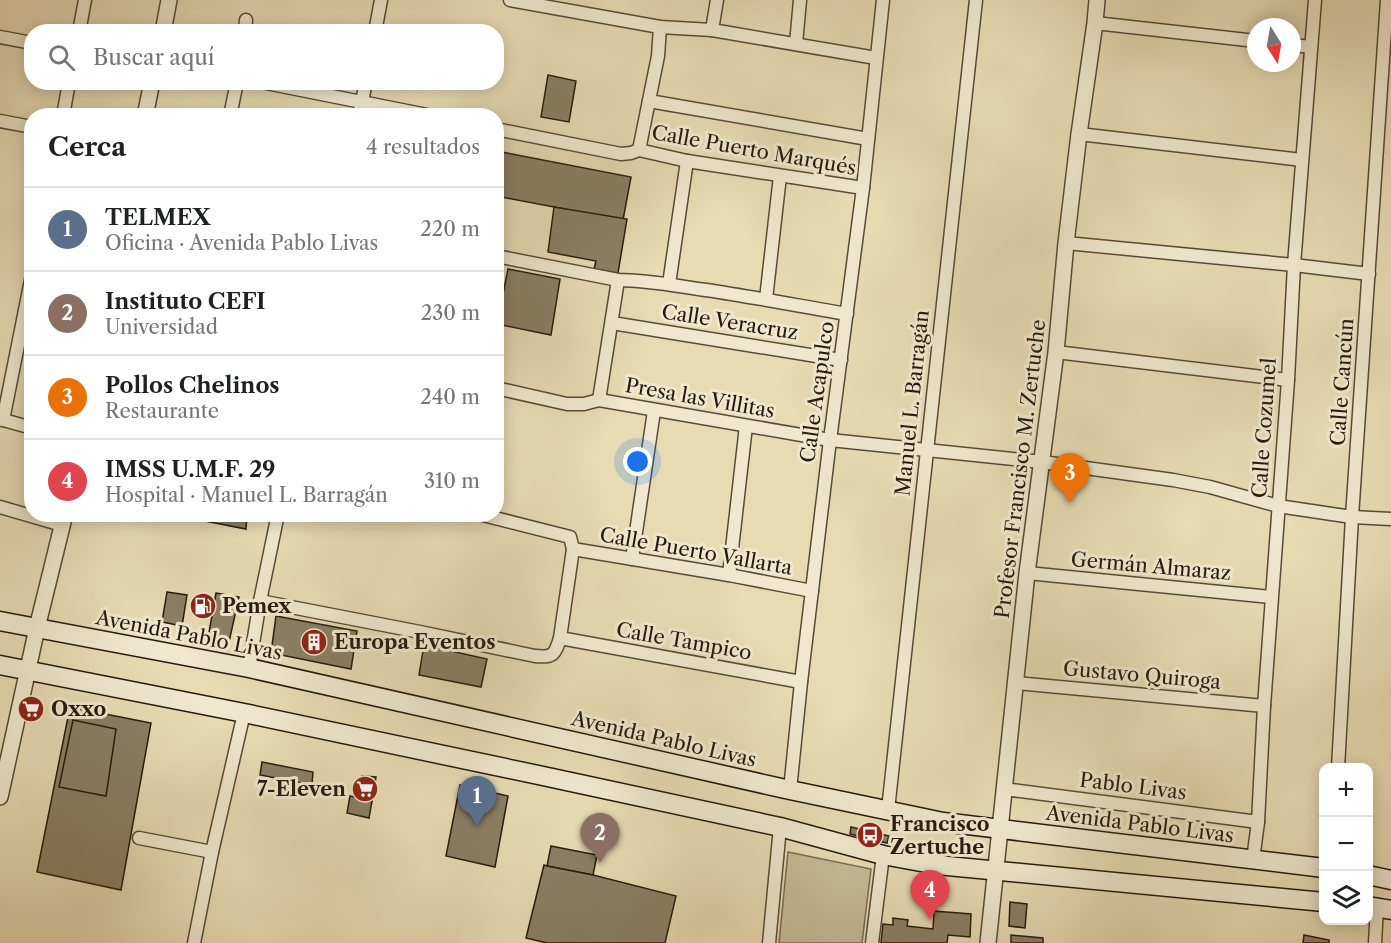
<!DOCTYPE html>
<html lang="es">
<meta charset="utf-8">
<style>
body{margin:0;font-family:"Libre Caslon Text",serif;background:#f2f2f2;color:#202124}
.controls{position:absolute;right:18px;bottom:18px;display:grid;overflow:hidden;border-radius:12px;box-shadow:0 3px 15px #0003}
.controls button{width:54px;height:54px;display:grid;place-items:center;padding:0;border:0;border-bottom:2px solid #e0e0e0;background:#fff;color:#202124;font:30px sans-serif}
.compass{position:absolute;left:1247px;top:18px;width:54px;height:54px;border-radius:50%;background:#fff;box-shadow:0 3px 15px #0003;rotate:169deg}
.you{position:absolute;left:638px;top:462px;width:21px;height:21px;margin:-15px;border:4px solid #fff;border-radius:50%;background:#1a73e8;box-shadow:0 0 0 9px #1a73e833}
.badge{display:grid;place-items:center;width:39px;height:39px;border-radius:50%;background:#8f2418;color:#fff;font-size:20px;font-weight:700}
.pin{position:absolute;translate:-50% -50px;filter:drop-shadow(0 2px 3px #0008)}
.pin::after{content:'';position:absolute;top:32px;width:21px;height:18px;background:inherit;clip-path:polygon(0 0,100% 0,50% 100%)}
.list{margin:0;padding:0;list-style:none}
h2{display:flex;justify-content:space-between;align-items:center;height:78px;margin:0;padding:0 24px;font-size:26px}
h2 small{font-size:20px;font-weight:400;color:#757577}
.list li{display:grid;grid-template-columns:39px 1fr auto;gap:18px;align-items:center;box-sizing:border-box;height:84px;padding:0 24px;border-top:2px solid #e0e0e0}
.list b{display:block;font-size:22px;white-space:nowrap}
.list p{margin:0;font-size:20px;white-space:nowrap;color:#757577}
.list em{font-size:20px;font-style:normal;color:#757577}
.icon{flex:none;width:33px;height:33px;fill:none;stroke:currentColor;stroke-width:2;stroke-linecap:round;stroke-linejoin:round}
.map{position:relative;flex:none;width:1391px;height:943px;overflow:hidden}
.search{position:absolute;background:#fff;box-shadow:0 3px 15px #0003;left:24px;top:24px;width:480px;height:66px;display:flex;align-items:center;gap:15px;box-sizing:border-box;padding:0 21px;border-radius:24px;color:#757577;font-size:22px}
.panel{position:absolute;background:#fff;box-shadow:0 3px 15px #0003;left:24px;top:108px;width:480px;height:414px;border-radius:24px}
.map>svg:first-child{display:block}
</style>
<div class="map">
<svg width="1391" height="943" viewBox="0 0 1391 943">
<rect width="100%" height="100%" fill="#e7dbb4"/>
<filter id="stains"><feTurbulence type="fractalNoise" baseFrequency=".00333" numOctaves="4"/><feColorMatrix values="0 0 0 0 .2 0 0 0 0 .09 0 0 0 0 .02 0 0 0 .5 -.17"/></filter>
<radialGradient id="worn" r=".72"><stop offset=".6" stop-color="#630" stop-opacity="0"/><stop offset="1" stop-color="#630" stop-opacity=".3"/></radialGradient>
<!-- green -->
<path fill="#c6ba98" stroke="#766a54" stroke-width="1.5" d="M788 852 871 869 862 943H779Z"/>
<!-- building -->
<g fill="#8a7f65" stroke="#261b10" stroke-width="1.5">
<path d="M548 75 576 81 569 122 541 117Z"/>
<path d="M502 152 631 177 623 220 496 196V181Z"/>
<path d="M554 207 627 219 618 273 594 269 596 261 548 252Z"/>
<path d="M508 269 560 279 551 335 497 324Z"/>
<path d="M189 514H247L246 529 189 518Z"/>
<path d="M167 592 187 595 182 626 162 622Z"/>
<path d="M216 593 239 597 229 642 208 638Z"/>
<path d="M276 616 357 631 351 669 271 653Z"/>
<path d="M424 645 487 659 481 687 419 675Z"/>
<path d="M70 707 151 723 121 890 37 872Z"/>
<path d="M73 720 116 729 106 796 59 787Z"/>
<path d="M262 762 313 772 312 785 260 775Z"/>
<path d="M362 776 376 777 372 801 355 797 356 782Z"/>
<path d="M460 785 508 796 495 867 446 856Z"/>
<path d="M350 796 372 801 369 818 347 813Z"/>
<path d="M851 827 889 836 887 843 850 834Z"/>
<path d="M551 846 597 855 593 875 547 866Z"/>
<path d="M544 865 547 866 593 875 676 896 665 943H547L526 938Z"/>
<path d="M1010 902 1027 904 1025 928 1009 926Z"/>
<path d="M934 911 971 914 970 937 948 935 947 943H881L883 924 893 925V918L908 920 907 926 933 929Z"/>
<path d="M1011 935 1043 938V943H1011Z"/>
<path d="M1304 935 1329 940V943H1303Z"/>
</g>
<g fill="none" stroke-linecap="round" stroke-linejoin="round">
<defs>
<g id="minor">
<path d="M510 0 660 27 712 30 876 58"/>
<path d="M1095 23 1256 41"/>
<path d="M712 30 717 0"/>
<path d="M79 32 85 0"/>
<path d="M245 32 246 20"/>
<path d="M375 32 381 0"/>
<path d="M0 37 32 43"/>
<path d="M796 44 800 0"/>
<path d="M1292 45 1311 47"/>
<path d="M261 82 432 116"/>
<path d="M649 101 868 139"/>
<path d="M63 116 69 82"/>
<path d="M230 116 237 82"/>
<path d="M359 116 366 82"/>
<path d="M0 121 32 127"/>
<path d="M496 129 621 154 631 153 639 150"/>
<path d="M1079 134 1302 160"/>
<path d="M639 150 687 161 863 188"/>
<path d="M639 150 658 56 660 27"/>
<path d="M1066 243 1294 265 1369 274"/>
<path d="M496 256 618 280C648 280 677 286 706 290 753 297 800 306 847 314"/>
<path d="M669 284 687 161"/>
<path d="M766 299 780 176"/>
<path d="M612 323 841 360"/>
<path d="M1056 352 1288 380"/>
<path d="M496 388 567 404H584L599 400 830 440 1042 462 1173 480 1210 487 1278 506 1352 517 1391 519"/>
<path d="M599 400 618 280"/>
<path d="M0 419 32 428"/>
<path d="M3 420 32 275"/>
<path d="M0 507 62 525"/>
<path d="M573 549 729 575 812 591"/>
<path d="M632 559 654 411"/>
<path d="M1027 573 1271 597"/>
<path d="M729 575 746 426"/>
<path d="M260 601 420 632 535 656C554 658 555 654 560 638L573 549 570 537 479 514"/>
<path d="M560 638 801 682"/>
<path d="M249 668 260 601 278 514"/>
<path d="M1016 683 1264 706"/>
<path d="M1338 768 1352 517 1387 0"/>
<path d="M1004 789 1258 822"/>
<path d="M790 790 801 682 830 440 863 188 883 0"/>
<path d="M888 810 976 0"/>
<path d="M139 838 212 852"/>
<path d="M1253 860 1258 822 1264 706 1288 380 1294 265 1315 0"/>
<path d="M194 943 212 852 244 713"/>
<path d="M769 943 780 827"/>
<path d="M872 943 883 855"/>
<path d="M1375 943 1377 907"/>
</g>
<g id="tertiary">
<path d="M163 32 169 0"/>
<path d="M145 116 152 82"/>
<path d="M0 797 37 628 65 514"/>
<path d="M988 943 1027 573 1056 352 1066 243 1079 134 1095 23 1097 0"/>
</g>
<g id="secondary">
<path d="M0 621 249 668 790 790 943 822 1324 868"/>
<path d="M0 665 244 713 543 776 780 827 883 855 937 865 1324 902"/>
<path d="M1368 875 1391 880"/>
<path d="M1368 906 1391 910"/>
</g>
</defs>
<!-- minor casing -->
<use href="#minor" stroke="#564b39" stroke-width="15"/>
<!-- tertiary casing -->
<use href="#tertiary" stroke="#564b39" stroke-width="18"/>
<!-- secondary casing -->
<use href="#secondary" stroke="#261b10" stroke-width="21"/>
<!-- minor -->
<use href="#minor" stroke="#efe8ce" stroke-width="12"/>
<!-- tertiary -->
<use href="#tertiary" stroke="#efe8ce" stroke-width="15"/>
<!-- secondary -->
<use href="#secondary" stroke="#efe8ce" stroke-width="18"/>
</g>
<!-- icons -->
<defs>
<symbol id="fuel-disc" viewBox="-11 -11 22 22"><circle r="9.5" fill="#8f2418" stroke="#efe8ce"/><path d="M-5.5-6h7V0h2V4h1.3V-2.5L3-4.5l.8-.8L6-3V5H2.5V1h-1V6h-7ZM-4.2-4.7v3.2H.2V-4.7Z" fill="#fff"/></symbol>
<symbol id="building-disc" viewBox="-11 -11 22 22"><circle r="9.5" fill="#8f2418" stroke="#efe8ce"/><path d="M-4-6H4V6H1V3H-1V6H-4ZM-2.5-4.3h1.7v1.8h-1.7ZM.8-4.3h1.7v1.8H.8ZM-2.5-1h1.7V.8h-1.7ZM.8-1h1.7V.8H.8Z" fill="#fff"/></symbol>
<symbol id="supermarket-disc" viewBox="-11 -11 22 22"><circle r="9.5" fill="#8f2418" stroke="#efe8ce"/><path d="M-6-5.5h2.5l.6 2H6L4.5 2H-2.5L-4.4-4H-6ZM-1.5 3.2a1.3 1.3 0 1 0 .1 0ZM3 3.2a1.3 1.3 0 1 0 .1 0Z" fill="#fff"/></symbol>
<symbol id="bus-disc" viewBox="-11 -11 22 22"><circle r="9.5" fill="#8f2418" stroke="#efe8ce"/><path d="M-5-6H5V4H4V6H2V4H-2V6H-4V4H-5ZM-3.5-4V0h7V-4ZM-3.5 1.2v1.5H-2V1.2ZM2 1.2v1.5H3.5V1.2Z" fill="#fff"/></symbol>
</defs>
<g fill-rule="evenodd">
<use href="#fuel-disc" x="188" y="591" width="30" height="30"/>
<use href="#building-disc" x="299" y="627" width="30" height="30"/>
<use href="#supermarket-disc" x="16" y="694" width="30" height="30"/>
<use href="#supermarket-disc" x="350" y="774" width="30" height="30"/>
<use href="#bus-disc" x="855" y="820" width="30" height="30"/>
</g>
<g text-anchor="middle" stroke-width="6" stroke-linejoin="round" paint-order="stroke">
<!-- street labels -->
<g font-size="20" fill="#261b10" stroke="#efe8ce">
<text transform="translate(754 150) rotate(10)" y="7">Calle Puerto Marqués</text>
<text transform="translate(730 322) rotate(9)" y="7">Calle Veracruz</text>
<text transform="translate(1342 382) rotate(-86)" y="7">Calle Cancún</text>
<text transform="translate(817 392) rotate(-82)" y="7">Calle Acapulco</text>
<text transform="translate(700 398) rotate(10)" y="7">Presa las Villitas</text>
<text transform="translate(912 403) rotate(-84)" y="7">Manuel L. Barragán</text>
<text transform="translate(1264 428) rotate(-86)" y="7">Calle Cozumel</text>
<text transform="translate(1020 469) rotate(-83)" y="7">Profesor Francisco M. Zertuche</text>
<text transform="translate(696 551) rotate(10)" y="7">Calle Puerto Vallarta</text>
<text transform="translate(1151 566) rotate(5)" y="7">Germán Almaraz</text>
<text transform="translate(189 635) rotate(11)" y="7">Avenida Pablo Livas</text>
<text transform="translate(684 641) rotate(10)" y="7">Calle Tampico</text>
<text transform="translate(1142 675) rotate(5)" y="7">Gustavo Quiroga</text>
<text transform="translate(664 739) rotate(13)" y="7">Avenida Pablo Livas</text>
<text transform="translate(1133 786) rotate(7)" y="7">Pablo Livas</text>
<text transform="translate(1140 824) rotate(7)" y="7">Avenida Pablo Livas</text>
</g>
<!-- poi labels -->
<g font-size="20" font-weight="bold" fill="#261b10" stroke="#efe8ce" text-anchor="start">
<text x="222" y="613">Pemex</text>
<text x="334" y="649">Europa Eventos</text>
<text x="51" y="716">Oxxo</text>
<text x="346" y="796" text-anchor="end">7-Eleven</text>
<text x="890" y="831">Francisco<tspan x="890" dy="23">Zertuche</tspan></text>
</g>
</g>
<rect width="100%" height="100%" filter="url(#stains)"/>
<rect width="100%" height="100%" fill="url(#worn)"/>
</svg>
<div class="controls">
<button>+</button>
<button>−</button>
<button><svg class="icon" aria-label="layers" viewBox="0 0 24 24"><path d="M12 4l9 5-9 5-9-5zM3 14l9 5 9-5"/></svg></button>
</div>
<svg class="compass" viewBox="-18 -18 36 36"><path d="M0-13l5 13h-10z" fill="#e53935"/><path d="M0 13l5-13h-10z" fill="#757577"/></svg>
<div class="you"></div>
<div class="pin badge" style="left:477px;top:826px;background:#5c6f8a">1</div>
<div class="pin badge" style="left:600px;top:863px;background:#8d6e63">2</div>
<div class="pin badge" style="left:1070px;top:503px;background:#e8710a">3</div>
<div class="pin badge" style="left:930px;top:920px;background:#e0444e">4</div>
<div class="search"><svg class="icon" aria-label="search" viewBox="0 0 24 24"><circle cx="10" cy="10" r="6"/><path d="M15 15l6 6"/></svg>Buscar aquí</div>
<section class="panel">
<h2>Cerca<small>4 resultados</small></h2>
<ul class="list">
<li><span class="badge" style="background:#5c6f8a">1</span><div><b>TELMEX</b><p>Oficina · Avenida Pablo Livas</p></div><em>220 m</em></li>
<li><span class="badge" style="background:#8d6e63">2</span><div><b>Instituto CEFI</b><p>Universidad</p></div><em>230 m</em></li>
<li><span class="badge" style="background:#e8710a">3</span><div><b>Pollos Chelinos</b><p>Restaurante</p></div><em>240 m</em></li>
<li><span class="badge" style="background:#e0444e">4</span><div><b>IMSS U.M.F. 29</b><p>Hospital · Manuel L. Barragán</p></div><em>310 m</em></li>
</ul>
</section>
</div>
